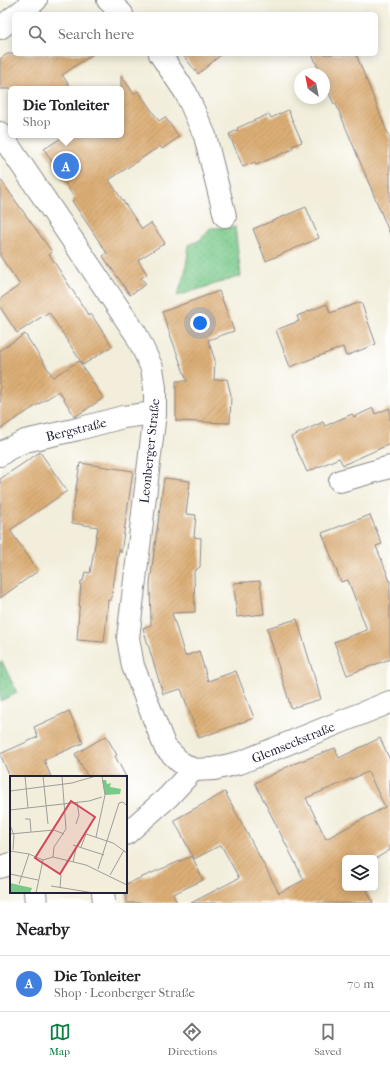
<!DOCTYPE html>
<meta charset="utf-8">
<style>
body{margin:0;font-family:"IM FELL French Canon",serif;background:#f6f6f6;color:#202124}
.controls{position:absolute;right:12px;bottom:12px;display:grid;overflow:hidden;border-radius:6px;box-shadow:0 2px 10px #0003}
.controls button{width:36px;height:36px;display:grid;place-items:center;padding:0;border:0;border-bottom:1px solid #e0e0e0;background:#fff;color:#202124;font:20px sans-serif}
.compass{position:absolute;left:294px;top:68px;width:36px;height:36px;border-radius:50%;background:#fff;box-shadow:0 2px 10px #0003;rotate:328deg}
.you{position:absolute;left:200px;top:323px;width:14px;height:14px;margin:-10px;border:3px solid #fff;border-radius:50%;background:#1a73e8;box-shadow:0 0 0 6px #1a73e833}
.badge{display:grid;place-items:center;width:26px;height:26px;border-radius:50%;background:#0b8043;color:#fff;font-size:13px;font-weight:700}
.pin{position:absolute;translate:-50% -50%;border:2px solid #fff;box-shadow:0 1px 4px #0006}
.popup{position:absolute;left:8px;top:86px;width:116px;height:52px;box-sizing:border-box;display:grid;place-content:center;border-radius:6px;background:#fff;filter:drop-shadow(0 1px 3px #0005);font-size:13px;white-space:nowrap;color:#757577}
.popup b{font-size:15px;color:#202124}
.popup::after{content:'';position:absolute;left:50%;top:100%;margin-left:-8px;border:8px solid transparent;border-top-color:#fff}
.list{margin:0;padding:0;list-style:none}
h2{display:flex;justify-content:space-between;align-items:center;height:52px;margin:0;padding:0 16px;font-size:17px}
h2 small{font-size:13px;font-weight:400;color:#757577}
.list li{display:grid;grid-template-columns:26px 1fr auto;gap:12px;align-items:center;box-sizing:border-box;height:56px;padding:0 16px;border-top:1px solid #e0e0e0}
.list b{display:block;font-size:15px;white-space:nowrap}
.list p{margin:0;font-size:13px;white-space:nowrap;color:#757577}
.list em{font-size:13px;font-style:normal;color:#757577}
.icon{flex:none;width:22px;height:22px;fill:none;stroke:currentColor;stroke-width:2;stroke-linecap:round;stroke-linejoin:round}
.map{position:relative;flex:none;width:390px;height:903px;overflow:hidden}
.search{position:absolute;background:#fff;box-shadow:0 2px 10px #0003;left:12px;right:12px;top:12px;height:44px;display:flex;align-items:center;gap:10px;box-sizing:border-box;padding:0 14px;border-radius:6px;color:#757577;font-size:15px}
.sheet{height:108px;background:#fff}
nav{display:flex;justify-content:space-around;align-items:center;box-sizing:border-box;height:56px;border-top:1px solid #e0e0e0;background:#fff;font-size:11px;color:#757577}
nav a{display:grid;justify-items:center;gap:2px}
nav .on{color:#0b8043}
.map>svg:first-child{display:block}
</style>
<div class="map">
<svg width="390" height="903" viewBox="0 0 390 903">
<defs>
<pattern id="park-dots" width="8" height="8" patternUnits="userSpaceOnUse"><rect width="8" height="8" fill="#79c989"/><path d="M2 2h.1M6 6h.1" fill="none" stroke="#68ac77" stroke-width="1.8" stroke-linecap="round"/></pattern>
<pattern id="building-hatch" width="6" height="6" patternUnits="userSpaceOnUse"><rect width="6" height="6" fill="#dcae76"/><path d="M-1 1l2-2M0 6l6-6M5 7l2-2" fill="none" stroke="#bc9567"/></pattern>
</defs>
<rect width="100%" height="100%" fill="#fff"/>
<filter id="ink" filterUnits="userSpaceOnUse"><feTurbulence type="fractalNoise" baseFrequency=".025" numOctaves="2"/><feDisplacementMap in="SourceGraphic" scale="8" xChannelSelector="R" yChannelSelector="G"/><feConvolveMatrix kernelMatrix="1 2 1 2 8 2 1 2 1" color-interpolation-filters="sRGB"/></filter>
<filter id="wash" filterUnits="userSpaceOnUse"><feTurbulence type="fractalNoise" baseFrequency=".012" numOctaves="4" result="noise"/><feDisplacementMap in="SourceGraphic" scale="16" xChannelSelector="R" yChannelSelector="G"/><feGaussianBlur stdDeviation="0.9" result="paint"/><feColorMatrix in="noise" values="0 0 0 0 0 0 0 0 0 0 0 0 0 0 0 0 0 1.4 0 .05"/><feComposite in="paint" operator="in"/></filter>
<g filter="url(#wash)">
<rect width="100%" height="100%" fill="#f2eedb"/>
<!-- park -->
<g fill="url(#park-dots)" stroke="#4e7662">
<path d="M235 227 241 276 177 296 185 273 189 245 200 240 210 228Z"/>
<path d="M2 661 17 693 0 701V662Z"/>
</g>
<g id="blocks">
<!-- building -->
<g fill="url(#building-hatch)" fill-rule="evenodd">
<path d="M7 54H93L62 75 72 89H0V59Z"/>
<path d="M182 54H222L198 74Z"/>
<path d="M312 54H356L390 139V234L336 104H334L324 82V74H321Z"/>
<path d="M121 75 134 94 138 91 159 121 165 117 179 137 162 149 160 146 109 180 142 229 151 223 165 243 138 260 147 274 141 278 146 284 130 295 103 256 107 253 72 201 75 199 44 149 66 135H121Z"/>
<path d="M288 110 302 142 292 146 293 149 256 165 255 162 243 167 229 134 238 130 237 128 269 114 271 118Z"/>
<path d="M0 179 52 252 49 254 89 316 91 314 112 346 83 365 49 312 17 333 0 307V299L20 285 0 256Z"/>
<path d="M306 207 319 238 266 261 253 229Z"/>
<path d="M219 291 234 331 208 340 215 360 214 380 227 379 231 395 230 423 176 421V381H187L162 312Z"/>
<path d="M361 302 376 344 346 356 343 347 290 367 276 330 299 321 297 316 327 304 330 313Z"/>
<path d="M25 334 53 377 79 361 103 398 75 417 59 391 0 429V350Z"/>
<path d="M373 408 375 414 390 408V444L343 465 339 458 307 472 291 437 323 422 325 426 352 414 354 417Z"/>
<path d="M40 452 67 491 10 530 38 571 0 598V479Z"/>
<path d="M80 463 133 471 121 553 119 549 111 600H108L106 625 104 642 77 640 81 581H83L85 572 90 573 98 527 72 523V515Z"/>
<path d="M164 478 190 481 186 514 196 515 194 537 201 538 200 567 194 571 195 612 172 613 185 656 199 651 208 681 236 671 254 718 199 738 181 689 163 694 143 628 151 625 150 583Z"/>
<path d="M370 515 382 544 376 546 390 581V659L347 675 334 642 367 630 348 580 341 582 322 533Z"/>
<path d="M260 581 264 614 237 617 234 583Z"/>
<path d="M297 619 321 699 291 708 267 628Z"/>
<path d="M69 711 83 743 44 760 51 777H10L0 754 38 737 34 727Z"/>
<path d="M106 736 117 755 115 756 126 777H88L75 754Z"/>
<path d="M380 738 390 760V850L375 859 345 858V888H366L373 903H191L239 878 221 845 194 859 174 820 225 792 279 893 304 880 255 783 291 765 335 748 339 758ZM368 772 385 807 326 839 306 798Z"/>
<path d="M192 856 203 880 173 894 177 903H126V884Z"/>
</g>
</g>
</g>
<g filter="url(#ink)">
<use href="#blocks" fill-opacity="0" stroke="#8a888b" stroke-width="1"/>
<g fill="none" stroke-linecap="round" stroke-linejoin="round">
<defs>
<g id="minor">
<path d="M108 0 122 14"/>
<path d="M18 14 36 0"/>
<path d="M0 28 14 17"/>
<path d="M160 54 186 93 205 136 225 216"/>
<path d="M0 133 136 334 152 368 155 388V413L128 638 133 666 165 747 180 762 193 770"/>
<path d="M0 455 8 449 25 441 78 429 123 417 155 413"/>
<path d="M340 481 390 467"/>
<path d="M193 770 214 769 242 762 390 702"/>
<path d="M126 834 168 797 193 770"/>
<path d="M0 867 11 864"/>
<path d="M35 892 36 903"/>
<path d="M103 892 104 903"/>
</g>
</defs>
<!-- minor casing -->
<use href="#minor" stroke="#8a888b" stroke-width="24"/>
<!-- minor -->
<use href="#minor" stroke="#fff" stroke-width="22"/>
</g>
</g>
<g text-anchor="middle" stroke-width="4" stroke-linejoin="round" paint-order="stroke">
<!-- street labels -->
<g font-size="13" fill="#22223b" stroke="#fff">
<text transform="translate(76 429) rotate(-14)" y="5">Bergstraße</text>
<text transform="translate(149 451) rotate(-84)" y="5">Leonberger Straße</text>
<text transform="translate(293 742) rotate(-22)" y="5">Glemseckstraße</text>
</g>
</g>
<!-- overview -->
<g transform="translate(10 776)">
<rect width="117" height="117" fill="#f2eedb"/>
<path d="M0 107 13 110 22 112 20 117H0Z" fill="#79c989"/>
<path d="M92 4H96L97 8 101 7 100 11 111 13 110 18 95 19Z" fill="#79c989"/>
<path fill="none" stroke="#9f9c9b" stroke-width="1" d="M15 0 18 32M33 0 38 48M0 15 62 7 86 0M0 34 79 25 92 21M15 43H20L21 56M66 48 69 39 67 26M0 49 4 59 3 74M0 58 44 54 54 58M86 61 95 19 92 0M63 69 94 79M71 71 76 58 103 67 117 77M0 75 19 78 33 84M43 81 44 71 56 53 52 0M33 84 43 81 76 89 117 109M63 86 66 73M88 93 109 27 113 26 117 30M0 98 28 104M100 99 114 74M9 108 19 78M41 110 84 117M50 112 51 99M26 117 33 84"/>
<path fill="#d1495b" fill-opacity="0.15" stroke="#d1495b" stroke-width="2" d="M61 25 85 41 50 98 25 82Z"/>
<rect width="117" height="117" fill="none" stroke="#22223b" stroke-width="2"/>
</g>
</svg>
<div class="controls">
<button><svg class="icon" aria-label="layers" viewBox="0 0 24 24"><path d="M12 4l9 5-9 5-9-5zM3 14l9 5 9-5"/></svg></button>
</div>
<svg class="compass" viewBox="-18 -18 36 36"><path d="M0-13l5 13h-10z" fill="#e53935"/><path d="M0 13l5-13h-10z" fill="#757577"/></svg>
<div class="you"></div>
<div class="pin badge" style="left:66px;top:166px;background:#3f7fe0">A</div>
<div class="popup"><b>Die Tonleiter</b>Shop</div>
<div class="search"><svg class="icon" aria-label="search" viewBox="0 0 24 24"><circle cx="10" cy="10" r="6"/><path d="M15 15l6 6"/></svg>Search here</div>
</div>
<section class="sheet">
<h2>Nearby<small></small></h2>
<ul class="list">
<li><span class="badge" style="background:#3f7fe0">A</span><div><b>Die Tonleiter</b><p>Shop · Leonberger Straße</p></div><em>70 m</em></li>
</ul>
</section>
<nav>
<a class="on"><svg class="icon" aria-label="map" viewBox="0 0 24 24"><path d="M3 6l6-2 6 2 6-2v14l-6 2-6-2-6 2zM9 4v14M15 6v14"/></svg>Map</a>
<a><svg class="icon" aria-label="directions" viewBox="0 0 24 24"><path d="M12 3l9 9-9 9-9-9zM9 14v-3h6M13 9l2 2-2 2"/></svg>Directions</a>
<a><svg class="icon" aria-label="saved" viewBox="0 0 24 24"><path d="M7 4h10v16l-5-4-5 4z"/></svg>Saved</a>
</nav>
